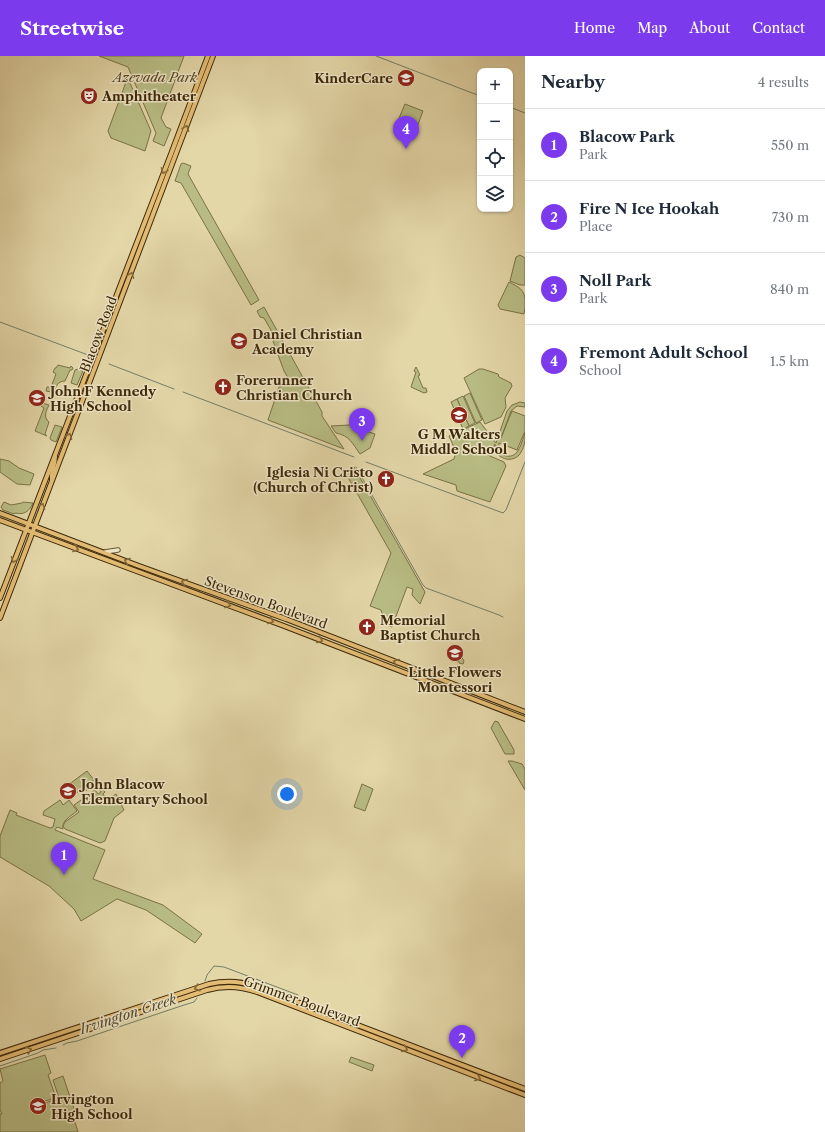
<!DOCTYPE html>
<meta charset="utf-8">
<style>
body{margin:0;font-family:"Libre Caslon Text",serif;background:#f2f2f3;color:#1f2937}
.controls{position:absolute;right:12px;top:12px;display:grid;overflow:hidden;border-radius:8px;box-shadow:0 1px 3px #0004}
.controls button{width:36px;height:36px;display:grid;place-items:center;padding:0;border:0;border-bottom:1px solid #e0e1e3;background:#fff;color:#1f2937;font:20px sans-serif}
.you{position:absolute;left:287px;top:738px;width:14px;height:14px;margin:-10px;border:3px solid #fff;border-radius:50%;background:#1a73e8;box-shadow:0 0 0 6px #1a73e833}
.badge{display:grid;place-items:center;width:26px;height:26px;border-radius:50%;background:#7c3aed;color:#fff;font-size:13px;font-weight:700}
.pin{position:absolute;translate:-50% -33px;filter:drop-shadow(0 1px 2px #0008)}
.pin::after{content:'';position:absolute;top:21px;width:14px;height:12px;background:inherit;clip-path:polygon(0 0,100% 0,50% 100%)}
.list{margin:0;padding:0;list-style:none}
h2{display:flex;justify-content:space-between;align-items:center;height:52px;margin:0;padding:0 16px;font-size:17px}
h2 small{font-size:13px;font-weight:400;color:#747a83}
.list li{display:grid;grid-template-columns:26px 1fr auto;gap:12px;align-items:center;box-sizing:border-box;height:72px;padding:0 16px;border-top:1px solid #e0e1e3}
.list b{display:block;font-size:15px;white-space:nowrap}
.list p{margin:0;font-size:13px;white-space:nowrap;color:#747a83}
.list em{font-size:13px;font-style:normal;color:#747a83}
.icon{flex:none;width:22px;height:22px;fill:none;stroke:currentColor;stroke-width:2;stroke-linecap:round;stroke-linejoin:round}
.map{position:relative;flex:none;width:525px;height:1076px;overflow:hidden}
header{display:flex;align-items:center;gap:24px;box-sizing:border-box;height:56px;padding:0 20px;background:#7c3aed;color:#fff}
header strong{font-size:19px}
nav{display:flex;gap:22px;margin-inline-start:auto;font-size:14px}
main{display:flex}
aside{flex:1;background:#fff}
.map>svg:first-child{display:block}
</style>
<header>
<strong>Streetwise</strong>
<nav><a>Home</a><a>Map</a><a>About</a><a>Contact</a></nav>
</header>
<main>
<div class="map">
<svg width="525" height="1076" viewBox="0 0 525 1076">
<rect width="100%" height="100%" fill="#e3d6a7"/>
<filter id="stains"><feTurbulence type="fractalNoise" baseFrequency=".005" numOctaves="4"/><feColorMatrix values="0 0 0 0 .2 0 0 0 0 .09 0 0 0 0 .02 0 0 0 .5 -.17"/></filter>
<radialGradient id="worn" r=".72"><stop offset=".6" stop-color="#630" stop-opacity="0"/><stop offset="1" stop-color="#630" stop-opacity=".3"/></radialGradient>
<!-- green -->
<g fill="#b8bc84" stroke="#7b7246">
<path d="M99 0H184L161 62 166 71 171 73 164 90 153 85 156 77 128 11Z"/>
<path d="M126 26 130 27 151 75 145 95 111 82 108 75Z"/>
<path d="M405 48 423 55 416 74 412 72 413 66 409 64 404 63 401 68 397 67Z"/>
<path d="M183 107 191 110 188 118 259 244 251 249 181 127 175 125 181 108Z"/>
<path d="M520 199 525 202V229H520L510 225 516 201Z"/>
<path d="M509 226C519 231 525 234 525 245 525 250 525 254 524 258L500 253 498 249Z"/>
<path d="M264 251 322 356V360L344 393 268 364 279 331 290 325 284 315 273 285 276 283 264 262 260 261 257 255Z"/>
<path d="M58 309 70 312 71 310 73 312 72 314H70L65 325C57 325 56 331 53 338L51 337V336L46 335 47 331H51L56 318 53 316 55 312H56Z"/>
<path d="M416 311 420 319 418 320 423 332H426L427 336 424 337 411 331 416 316 414 315Z"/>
<path d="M78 313 83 315 77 329 71 327 75 314Z"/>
<path d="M479 313H483L498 318 499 321 511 327 512 330 505 342 506 351 501 361 485 368 464 322Z"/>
<path d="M470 337 482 364 476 367 464 340Z"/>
<path d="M463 340 475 367 469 370 457 343Z"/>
<path d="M457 343 469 370 463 373 451 346Z"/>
<path d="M520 346 525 347V351L517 350 511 355 501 382 512 355 525 360V375L517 394 499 387V393L503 399C518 405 521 388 525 377 525 384 525 390 521 396 517 405 503 406 497 397 496 394 495 390 495 388L490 400 504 406 506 410 490 446 457 435 456 429 423 418 454 403 456 396 449 380 480 366 496 387 507 355 512 349Z"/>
<path d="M42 347 49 349C46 355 43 361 49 366L45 378 47 380 35 375 44 352 41 350Z"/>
<path d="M55 369 62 371 56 386 51 384 50 382Z"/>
<path d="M349 369 375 378 370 392 360 398C352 387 350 380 336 377L331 370Z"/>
<path d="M0 403 9 405 19 412 34 418 30 429 17 428 0 416Z"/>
<path d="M354 411 425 536 420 548 412 539 413 533 407 531 392 571 386 569 381 554 370 550 391 497 345 416Z"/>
<path d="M4 446 11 449 22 447 23 446 33 447C29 456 24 459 15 457L14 458 3 454 1 451Z"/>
<path d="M454 588 464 605 463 608 459 607V605L458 606 449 603Z"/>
<path d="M495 665 498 666 514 694V698H505L491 672Z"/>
<path d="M508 705H512L522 708 525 713V734Z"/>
<path d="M87 715 94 724 86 730 88 733 82 737 81 736 83 734 82 733 70 741 64 732Z"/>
<path d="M362 728 373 733 365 755 354 751Z"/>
<path d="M102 729 105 733 103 734 105 736 103 738 107 744 116 738 124 754 114 762 105 785 100 787 65 773 63 770 65 766 79 756 74 749 81 744 85 743 84 742 90 738 93 742 91 737 95 734 98 738 101 736 98 732Z"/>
<path d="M60 744 63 749 69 744 77 755C71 760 61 765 63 773L57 771 55 774 105 794 93 823 163 849 202 878 195 887 146 854 117 843 81 865 74 853 49 830 0 801V780L10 754 17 757 16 759 50 772 53 771 55 763 43 759 44 755Z"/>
<path d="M45 999 51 1017 48 1019 55 1039 54 1042 34 1049V1051L59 1042 53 1024 63 1020 76 1059 73 1060 78 1076H0V1058H2L0 1054V1027L3 1025 0 1013Z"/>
<path d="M351 1001 374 1009 372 1015 349 1006Z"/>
</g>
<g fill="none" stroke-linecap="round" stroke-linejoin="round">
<!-- stream -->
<g stroke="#727f68" stroke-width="1">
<path d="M376 0 480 40"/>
<path d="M510 51 525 57"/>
<path d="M0 266 88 299"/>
<path d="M109 308 174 333"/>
<path d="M183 336 354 401"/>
<path d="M366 406 503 457 506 454 525 406"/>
<path d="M356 411 423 529 426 532 499 559 503 561"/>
<path d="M205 925 207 919 214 910 224 911 298 939"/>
<path d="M63 989 67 987 77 985 184 949 194 946 197 942"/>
<path d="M0 1010 38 997 43 994 56 992"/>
</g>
<defs>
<path id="minor" d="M105 496 118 494"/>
<g id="major">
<path d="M52 423C51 415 55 409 55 400"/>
<path d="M0 457 139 510 286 563 525 656"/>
<path d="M0 464 284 570 525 663"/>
<path d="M0 542 171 98 208 0"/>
<path d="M0 562 213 0"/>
<path d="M0 997 209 928C226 924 242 925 258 931L525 1033"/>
<path d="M0 1003 207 934C224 929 240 930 257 936L525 1039"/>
</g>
</defs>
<!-- minor casing -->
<use href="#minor" stroke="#675430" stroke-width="5.5"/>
<!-- major casing -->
<use href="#major" stroke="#3e2908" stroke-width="6"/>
<!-- minor -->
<use href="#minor" stroke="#ede4c6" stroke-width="3.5"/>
<!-- major -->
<use href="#major" stroke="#e2bb74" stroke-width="4"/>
</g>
<!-- one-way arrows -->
<defs><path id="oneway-chevron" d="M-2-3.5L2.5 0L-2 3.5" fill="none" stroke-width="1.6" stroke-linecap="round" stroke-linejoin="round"/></defs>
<g stroke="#886b39">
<use href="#oneway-chevron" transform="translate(186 72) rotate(-69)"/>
<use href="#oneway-chevron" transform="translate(164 115) rotate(111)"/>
<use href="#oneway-chevron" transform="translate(131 219) rotate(-69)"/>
<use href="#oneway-chevron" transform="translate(69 380) rotate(-69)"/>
<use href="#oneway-chevron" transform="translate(42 450) rotate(-69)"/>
<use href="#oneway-chevron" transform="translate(76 493) rotate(20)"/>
<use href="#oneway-chevron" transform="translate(14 504) rotate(111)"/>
<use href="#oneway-chevron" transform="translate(127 505) rotate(-158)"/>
<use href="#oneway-chevron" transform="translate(184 526) rotate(-160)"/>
<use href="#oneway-chevron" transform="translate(228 549) rotate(20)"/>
<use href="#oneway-chevron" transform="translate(271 565) rotate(20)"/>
<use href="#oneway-chevron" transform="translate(320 584) rotate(21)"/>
<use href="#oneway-chevron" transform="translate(396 606) rotate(-159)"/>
<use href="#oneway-chevron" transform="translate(197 932) rotate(162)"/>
<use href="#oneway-chevron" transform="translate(405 993) rotate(21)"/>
<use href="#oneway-chevron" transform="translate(29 994) rotate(-18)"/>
<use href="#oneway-chevron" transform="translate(478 1022) rotate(21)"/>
</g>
<!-- icons -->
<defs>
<symbol id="school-disc" viewBox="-11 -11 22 22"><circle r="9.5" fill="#8f2418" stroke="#ede4c6"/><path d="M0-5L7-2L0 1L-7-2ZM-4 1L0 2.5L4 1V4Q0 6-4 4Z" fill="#fff"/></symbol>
<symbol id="theatre-disc" viewBox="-11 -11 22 22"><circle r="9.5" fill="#8f2418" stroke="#ede4c6"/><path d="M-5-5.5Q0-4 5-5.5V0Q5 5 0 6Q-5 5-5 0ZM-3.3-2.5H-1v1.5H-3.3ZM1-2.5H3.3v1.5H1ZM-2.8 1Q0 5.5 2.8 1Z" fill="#fff"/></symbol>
<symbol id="church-disc" viewBox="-11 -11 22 22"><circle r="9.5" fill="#8f2418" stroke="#ede4c6"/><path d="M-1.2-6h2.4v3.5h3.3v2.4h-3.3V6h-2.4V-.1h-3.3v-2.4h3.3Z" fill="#fff"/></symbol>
</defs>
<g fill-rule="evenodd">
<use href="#school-disc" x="396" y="12" width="20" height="20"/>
<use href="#theatre-disc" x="79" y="30" width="20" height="20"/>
<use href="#school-disc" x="229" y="275" width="20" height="20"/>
<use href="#church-disc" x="213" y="321" width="20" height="20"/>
<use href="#school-disc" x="27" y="332" width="20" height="20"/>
<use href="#school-disc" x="449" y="349" width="20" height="20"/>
<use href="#church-disc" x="376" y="413" width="20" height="20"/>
<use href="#church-disc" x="357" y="561" width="20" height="20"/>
<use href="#school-disc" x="445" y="587" width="20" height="20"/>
<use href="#school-disc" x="58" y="725" width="20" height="20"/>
<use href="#school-disc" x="28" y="1040" width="20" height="20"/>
</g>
<g text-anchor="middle" stroke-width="3" stroke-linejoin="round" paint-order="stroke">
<!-- park labels -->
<g font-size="13" font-style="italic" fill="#564621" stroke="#ede4c6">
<text x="155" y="26">Azevada Park</text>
</g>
<!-- poi labels -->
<g font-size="13" font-weight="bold" fill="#3e2908" stroke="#ede4c6" text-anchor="start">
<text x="393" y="27" text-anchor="end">KinderCare</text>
<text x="102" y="45">Amphitheater</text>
<text x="252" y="283">Daniel Christian<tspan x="252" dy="15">Academy</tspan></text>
<text x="236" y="329">Forerunner<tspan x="236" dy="15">Christian Church</tspan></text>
<text x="50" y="340">John F Kennedy<tspan x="50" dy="15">High School</tspan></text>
<text x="459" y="383" text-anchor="middle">G M Walters<tspan x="459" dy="15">Middle School</tspan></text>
<text x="373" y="421" text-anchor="end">Iglesia Ni Cristo<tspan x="373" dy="15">(Church of Christ)</tspan></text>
<text x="380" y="569">Memorial<tspan x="380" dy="15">Baptist Church</tspan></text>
<text x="455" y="621" text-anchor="middle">Little Flowers<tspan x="455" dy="15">Montessori</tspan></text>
<text x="81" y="733">John Blacow<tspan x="81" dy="15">Elementary School</tspan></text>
<text x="51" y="1048">Irvington<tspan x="51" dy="15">High School</tspan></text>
</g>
<!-- street labels -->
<g font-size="13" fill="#3e2908" stroke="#ede4c6">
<text transform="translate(98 278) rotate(-69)" y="5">Blacow Road</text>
<text transform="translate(266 546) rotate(20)" y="5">Stevenson Boulevard</text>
<text transform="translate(302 945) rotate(20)" y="5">Grimmer Boulevard</text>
</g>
<!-- water labels -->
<g font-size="14" font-style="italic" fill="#544d30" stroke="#ede4c6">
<text transform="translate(128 958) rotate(-18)" y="5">Irvington Creek</text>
</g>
</g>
<rect width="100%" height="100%" filter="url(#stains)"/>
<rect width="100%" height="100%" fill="url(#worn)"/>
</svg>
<div class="controls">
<button>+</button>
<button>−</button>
<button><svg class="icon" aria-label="locate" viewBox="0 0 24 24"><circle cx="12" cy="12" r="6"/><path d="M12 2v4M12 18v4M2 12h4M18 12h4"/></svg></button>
<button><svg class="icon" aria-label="layers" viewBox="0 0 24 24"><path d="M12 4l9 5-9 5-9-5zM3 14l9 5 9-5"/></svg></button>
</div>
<div class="you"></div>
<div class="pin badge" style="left:64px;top:819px">1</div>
<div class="pin badge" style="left:462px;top:1002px">2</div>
<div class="pin badge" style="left:362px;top:385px">3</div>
<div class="pin badge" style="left:406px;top:93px">4</div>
</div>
<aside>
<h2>Nearby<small>4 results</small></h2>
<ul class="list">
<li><span class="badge">1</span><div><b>Blacow Park</b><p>Park</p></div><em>550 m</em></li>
<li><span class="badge">2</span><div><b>Fire N Ice Hookah</b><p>Place</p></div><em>730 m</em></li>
<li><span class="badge">3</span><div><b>Noll Park</b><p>Park</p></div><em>840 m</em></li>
<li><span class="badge">4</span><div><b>Fremont Adult School</b><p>School</p></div><em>1.5 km</em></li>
</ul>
</aside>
</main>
